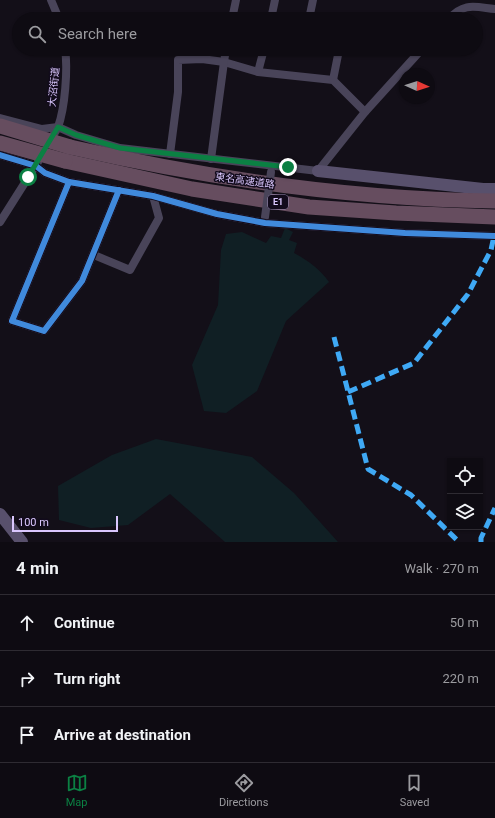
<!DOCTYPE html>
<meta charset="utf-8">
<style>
body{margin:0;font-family:Roboto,"Noto Sans JP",sans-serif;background:#17141b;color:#f1f3f6}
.controls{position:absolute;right:12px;bottom:12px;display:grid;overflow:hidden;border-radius:0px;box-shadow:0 1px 3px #0004}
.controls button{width:36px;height:36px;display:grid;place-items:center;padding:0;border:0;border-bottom:1px solid #2e2b32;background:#0e0b12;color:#f1f3f6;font:20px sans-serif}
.compass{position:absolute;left:399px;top:68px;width:36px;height:36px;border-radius:50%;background:#0e0b12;box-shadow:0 1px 3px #0004;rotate:93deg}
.scale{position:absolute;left:12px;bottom:10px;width:106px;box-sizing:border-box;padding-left:4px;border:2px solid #dac7fe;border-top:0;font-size:11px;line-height:14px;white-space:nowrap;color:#dac7fe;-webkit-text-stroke:3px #120b1c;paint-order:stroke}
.stop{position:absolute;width:12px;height:12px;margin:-9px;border:3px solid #0b8043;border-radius:50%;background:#fff}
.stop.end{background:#0b8043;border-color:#fff;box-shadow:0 1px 4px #0008}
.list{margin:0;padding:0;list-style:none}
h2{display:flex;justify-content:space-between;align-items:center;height:52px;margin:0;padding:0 16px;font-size:17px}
h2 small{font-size:13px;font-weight:400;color:#9b9b9f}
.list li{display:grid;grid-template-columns:26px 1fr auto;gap:12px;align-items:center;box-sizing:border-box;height:56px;padding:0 16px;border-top:1px solid #2e2b32}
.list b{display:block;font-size:15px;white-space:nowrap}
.list em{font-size:13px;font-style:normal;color:#9b9b9f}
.icon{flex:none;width:22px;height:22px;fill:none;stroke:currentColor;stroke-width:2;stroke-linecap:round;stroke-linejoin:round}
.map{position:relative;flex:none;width:495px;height:542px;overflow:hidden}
.search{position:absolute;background:#0e0b12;box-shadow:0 1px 3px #0004;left:12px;right:12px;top:12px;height:44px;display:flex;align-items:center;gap:10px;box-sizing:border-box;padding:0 14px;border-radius:22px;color:#9b9b9f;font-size:15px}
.sheet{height:220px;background:#0e0b12}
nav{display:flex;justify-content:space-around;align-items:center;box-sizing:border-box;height:56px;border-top:1px solid #2e2b32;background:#0e0b12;font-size:11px;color:#9b9b9f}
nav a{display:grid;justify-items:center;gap:2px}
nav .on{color:#0b8043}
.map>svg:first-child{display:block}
</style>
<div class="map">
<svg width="495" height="542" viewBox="0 0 495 542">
<rect width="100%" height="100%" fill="#130f18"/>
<!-- green -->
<g fill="#101f24">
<path d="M285 228 293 232 289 240 297 243 294 253C306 259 321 270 329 282L286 321 257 391 226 413 204 411 192 365 218 305 221 250 226 234 242 232 266 243 271 236 281 238Z"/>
<path d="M156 439 252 457 294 493 338 542H225L170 494 128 525 91 528 59 520 58 486 112 455Z"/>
</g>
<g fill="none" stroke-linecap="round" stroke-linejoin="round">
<!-- street -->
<g stroke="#494459" stroke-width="8">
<path d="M51 0 59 19"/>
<path d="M232 19 236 0"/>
<path d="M271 19 275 0"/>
<path d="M309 19 313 0"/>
<path d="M449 19C464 2 475 7 495 9"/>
<path d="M226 49 224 62 258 72 333 80 365 112"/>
<path d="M258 72 264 49"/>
<path d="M333 80 339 50 335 49"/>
<path d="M0 118 42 129 58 127 76 135 120 148 318 171 365 112 422 49"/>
<path d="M48 143C51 138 56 132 58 127 65 108 68 69 65 49"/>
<path d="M170 154 178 92V60L202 59 224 62 211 159"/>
<path d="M0 155 36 166 45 173 69 182 153 196 217 214 265 223 405 233 495 236"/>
<path d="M69 182 12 321 44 331 82 281 119 190"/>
<path d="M0 222 38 162"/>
<path d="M94 255 130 270 159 218 153 196"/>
</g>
<!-- secondary -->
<g stroke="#58506c" stroke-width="12">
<path d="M318 171 483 189H495"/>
<path d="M0 514 22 542"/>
</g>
<!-- highway -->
<g stroke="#664d5f" stroke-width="15">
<path d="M70 147C210 179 351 199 495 201"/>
<path d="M65 161 192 189 309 207 396 213 495 217"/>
</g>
<!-- street-bridge -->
<path stroke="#494459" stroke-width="8" d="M265 217 271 172"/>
<!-- highway-bridge -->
<g stroke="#664d5f" stroke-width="15">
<path d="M0 126 70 147"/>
<path d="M0 143 65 161"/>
</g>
<!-- quiet -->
<g stroke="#3fa9f5" stroke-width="5" stroke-dasharray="10 5" stroke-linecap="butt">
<path d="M334 337 368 469 411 495 459 542"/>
<path d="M348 392 414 363 468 294 491 250 494 236"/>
<path d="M481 542V538L495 508"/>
</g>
<defs>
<g id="cycleway">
<path d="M0 155 36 166 45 173 69 182 153 196 217 214 265 223 405 233 495 236"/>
<path d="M69 182 12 321 44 331 82 281 119 190"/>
</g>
</defs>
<!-- cycleway casing -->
<use href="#cycleway" stroke="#120b1c" stroke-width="8"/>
<!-- cycleway -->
<use href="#cycleway" stroke="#408adc" stroke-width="6"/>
</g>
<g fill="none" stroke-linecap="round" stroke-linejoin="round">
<!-- route -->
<path stroke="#0b8043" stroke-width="5" d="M28 177 58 127 76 135 120 148 288 167"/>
</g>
<g text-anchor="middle" stroke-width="3" stroke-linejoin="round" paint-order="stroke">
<!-- shield labels -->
<rect fill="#120b1c" stroke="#9e8fba" stroke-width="1" x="268" y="195" width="20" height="14" rx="3"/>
<g font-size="9" font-weight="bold" fill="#dac7fe">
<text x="278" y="205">E1</text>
</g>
<!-- street labels -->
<g font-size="10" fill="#dac7fe" stroke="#120b1c">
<text transform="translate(53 87) rotate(-84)" y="4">大沼街道</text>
<text transform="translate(245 180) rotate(8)" y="4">東名高速道路</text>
</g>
</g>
</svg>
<div class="controls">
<button><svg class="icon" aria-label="locate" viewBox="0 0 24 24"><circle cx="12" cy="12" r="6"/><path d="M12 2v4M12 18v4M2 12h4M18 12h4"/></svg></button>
<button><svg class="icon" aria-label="layers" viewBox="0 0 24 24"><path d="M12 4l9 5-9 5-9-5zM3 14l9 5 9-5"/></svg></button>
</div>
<svg class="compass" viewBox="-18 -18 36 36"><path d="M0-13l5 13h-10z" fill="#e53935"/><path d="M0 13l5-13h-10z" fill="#9b9b9f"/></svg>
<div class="scale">100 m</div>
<div class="stop" style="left:28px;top:177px"></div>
<div class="stop end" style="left:288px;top:167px"></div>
<div class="search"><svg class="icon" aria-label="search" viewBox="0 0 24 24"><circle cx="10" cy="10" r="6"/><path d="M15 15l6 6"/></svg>Search here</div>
</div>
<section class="sheet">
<h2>4 min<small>Walk · 270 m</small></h2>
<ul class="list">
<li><svg class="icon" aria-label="ahead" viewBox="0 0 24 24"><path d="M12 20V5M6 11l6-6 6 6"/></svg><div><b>Continue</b></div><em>50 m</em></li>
<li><svg class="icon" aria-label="right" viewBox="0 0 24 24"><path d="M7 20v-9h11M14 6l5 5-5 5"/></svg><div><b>Turn right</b></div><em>220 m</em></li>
<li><svg class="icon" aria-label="arrive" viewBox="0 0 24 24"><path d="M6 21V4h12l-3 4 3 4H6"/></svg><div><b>Arrive at destination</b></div></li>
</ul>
</section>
<nav>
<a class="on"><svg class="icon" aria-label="map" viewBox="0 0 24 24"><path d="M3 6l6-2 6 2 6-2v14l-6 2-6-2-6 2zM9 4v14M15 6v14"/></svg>Map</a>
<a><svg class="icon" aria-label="directions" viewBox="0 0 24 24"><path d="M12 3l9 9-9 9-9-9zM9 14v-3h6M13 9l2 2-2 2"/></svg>Directions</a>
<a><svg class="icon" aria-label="saved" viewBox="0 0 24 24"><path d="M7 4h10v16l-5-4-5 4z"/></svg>Saved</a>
</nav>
